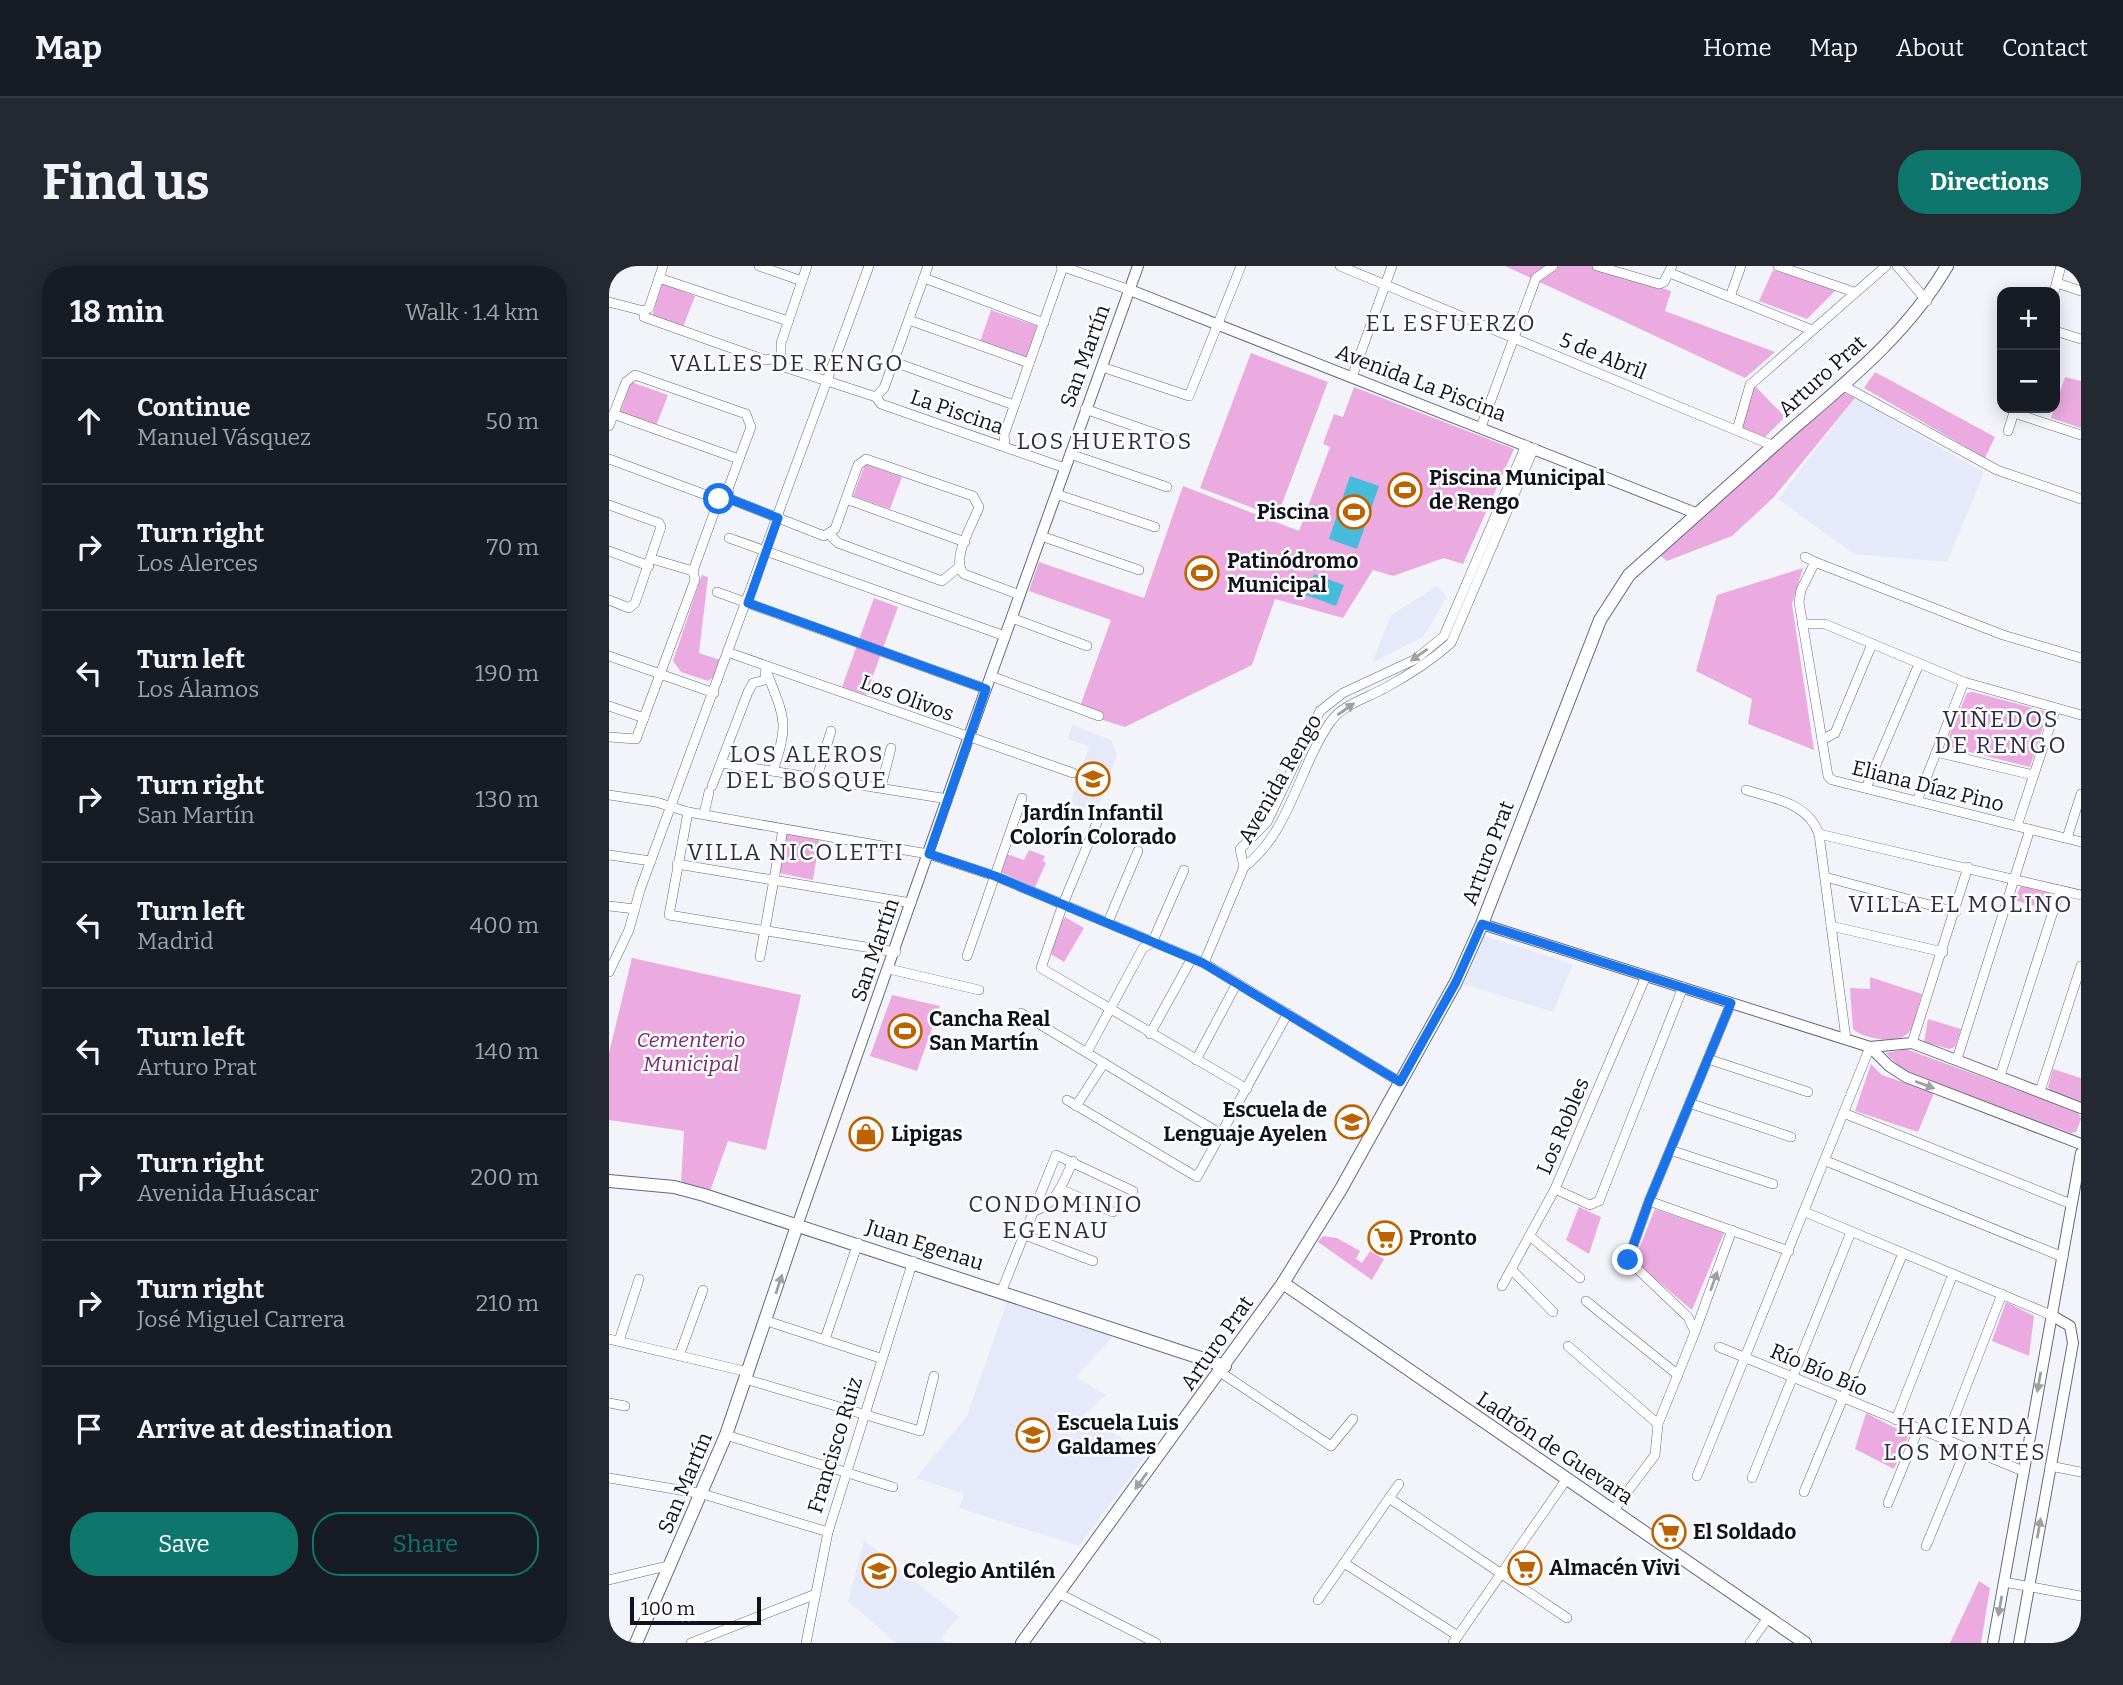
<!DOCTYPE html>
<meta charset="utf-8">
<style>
body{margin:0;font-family:Bitter,serif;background:#242831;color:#f1f3f6}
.controls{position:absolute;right:21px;top:21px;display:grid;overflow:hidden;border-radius:14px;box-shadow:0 4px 18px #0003}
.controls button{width:63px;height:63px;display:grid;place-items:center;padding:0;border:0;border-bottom:2px solid #363941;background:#171b24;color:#f1f3f6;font:35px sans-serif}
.scale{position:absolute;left:21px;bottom:18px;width:131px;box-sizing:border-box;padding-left:7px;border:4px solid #10121c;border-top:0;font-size:19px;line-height:24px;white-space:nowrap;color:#10121c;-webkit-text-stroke:5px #fff;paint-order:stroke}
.stop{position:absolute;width:21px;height:21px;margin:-16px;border:5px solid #1a73e8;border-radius:50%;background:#fff}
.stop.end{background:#1a73e8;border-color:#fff;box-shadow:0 2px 7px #0008}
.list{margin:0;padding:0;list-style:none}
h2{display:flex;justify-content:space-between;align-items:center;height:91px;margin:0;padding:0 28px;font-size:30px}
h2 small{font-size:23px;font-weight:400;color:#9ea1a6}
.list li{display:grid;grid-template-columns:46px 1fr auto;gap:21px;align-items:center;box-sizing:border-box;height:126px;padding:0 28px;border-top:2px solid #363941}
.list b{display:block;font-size:26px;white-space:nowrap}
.list p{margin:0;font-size:23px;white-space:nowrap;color:#9ea1a6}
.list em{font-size:23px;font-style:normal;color:#9ea1a6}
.actions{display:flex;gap:14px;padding:21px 28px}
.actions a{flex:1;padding:16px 0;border:2px solid #0f766e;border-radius:28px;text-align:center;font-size:24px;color:#0f766e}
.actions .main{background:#0f766e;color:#fff}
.icon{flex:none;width:38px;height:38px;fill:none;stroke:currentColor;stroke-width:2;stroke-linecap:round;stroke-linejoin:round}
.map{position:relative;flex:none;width:1472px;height:1377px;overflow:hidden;border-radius:28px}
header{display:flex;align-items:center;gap:42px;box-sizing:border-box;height:98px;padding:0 35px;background:#171b24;border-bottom:2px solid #363941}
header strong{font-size:33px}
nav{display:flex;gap:38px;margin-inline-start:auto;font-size:24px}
.intro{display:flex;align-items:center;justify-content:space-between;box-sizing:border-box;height:168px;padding:0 42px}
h1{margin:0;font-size:49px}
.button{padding:18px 32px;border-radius:28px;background:#0f766e;color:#fff;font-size:24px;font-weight:700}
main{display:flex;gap:42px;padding:0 42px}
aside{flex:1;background:#171b24;border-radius:28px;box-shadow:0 4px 18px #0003}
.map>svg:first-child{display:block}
</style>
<header>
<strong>Map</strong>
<nav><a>Home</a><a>Map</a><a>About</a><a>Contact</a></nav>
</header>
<div class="intro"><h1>Find us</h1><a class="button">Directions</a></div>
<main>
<aside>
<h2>18 min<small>Walk · 1.4 km</small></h2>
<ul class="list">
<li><svg class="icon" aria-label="ahead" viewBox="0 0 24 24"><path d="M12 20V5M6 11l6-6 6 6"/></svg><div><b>Continue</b><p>Manuel Vásquez</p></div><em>50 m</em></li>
<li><svg class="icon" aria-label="right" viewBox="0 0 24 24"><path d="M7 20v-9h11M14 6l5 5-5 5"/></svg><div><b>Turn right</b><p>Los Alerces</p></div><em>70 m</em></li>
<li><svg class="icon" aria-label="left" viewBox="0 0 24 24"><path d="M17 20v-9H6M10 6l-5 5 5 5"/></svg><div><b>Turn left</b><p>Los Álamos</p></div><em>190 m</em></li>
<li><svg class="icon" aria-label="right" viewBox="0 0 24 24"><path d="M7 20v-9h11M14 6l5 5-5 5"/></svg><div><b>Turn right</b><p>San Martín</p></div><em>130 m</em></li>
<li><svg class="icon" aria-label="left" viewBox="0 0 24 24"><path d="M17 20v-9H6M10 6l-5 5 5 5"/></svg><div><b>Turn left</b><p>Madrid</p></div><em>400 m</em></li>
<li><svg class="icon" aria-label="left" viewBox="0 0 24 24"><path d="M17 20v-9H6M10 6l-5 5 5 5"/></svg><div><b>Turn left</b><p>Arturo Prat</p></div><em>140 m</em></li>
<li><svg class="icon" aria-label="right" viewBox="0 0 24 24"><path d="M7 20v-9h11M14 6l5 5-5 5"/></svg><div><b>Turn right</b><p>Avenida Huáscar</p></div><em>200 m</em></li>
<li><svg class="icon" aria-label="right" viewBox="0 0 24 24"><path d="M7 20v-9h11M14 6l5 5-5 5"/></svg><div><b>Turn right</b><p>José Miguel Carrera</p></div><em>210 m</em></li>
<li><svg class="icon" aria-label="arrive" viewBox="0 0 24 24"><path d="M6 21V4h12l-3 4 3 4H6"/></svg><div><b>Arrive at destination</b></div></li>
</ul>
<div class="actions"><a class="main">Save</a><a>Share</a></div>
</aside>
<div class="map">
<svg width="1472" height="1377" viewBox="0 0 1472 1377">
<rect width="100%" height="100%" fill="#f3f4fa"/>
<!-- built -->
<g fill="#e6e9f9">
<path d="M1246 132 1375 207 1338 296 1245 288 1169 233Z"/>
<path d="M828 320 838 331 814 371 763 397 782 349Z"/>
<path d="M463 459 502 474 508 489 487 546 462 537 480 480 459 473Z"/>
<path d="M875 670 964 698 944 746 855 718Z"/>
<path d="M399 1033 506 1068 467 1111 497 1129 474 1150 539 1187 470 1280 350 1242 355 1228 307 1212 358 1150Z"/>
<path d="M255 1274 350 1351 332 1372 337 1377H287L239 1335Z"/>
</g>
<!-- green -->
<g fill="#ebabe0">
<path d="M896 0H983L1062 25 1056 45 1166 86 1136 112Z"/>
<path d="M1164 4 1229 22 1198 53 1150 35Z"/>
<path d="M53 17 86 30 74 61 43 50Z"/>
<path d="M382 44 428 60 417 92 371 76Z"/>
<path d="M642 87 719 116 668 251 591 222Z"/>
<path d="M1266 106 1386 171 1376 192 1255 122Z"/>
<path d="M1456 111 1472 115V162L1442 152Z"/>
<path d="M22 116 59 129 47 160 11 147Z"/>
<path d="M1144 118 1176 151 1155 172 1125 158Z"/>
<path d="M745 121 905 183 854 298 835 292 784 310 764 304 734 352 666 333 643 399 516 461 469 446 502 354 420 325 430 296 535 332 574 220 690 265 721 181 714 178 725 148 734 151Z"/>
<path d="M1227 123 1246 132 1164 232 1123 270 1058 295 1048 287Z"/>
<path d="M256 198 293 211 281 243 244 230Z"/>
<path d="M1194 302 1183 338 1205 484 1139 458 1143 433 1087 405 1108 329Z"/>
<path d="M93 309 99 311 90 387 111 394 105 411 99 415 72 406 64 395Z"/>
<path d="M265 332 289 341 257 429 233 421Z"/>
<path d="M1364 426 1439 446 1421 501 1340 481 1338 475 1358 427Z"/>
<path d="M178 565 211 571 204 614 170 607Z"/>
<path d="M420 584 436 590 434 595 437 597 426 621 389 605 395 587 415 594Z"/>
<path d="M1412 620 1444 627 1439 644 1405 634Z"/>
<path d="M456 651 475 662 455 696 435 684Z"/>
<path d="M23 692 192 729 157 884 119 875 101 925 72 918 75 865 0 854V787Z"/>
<path d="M1261 711 1313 728C1309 739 1307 756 1301 765 1290 780 1255 773 1244 763L1241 722 1261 723Z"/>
<path d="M283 729 331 740 308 805 261 790Z"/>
<path d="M1319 753 1352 763 1346 781 1340 783 1315 776Z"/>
<path d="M1297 783 1469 846 1472 853 1467 866 1462 867 1304 808 1290 801 1277 787Z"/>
<path d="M1262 798 1273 809 1325 827 1309 866 1246 845Z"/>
<path d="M1444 803 1472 812V835L1442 825 1439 821Z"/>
<path d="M970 941 992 951 980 988 957 974Z"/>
<path d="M1046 943 1115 967 1083 1044 1025 995Z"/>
<path d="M714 970 728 972 751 985 747 993 753 997 761 985 775 993 763 1014 709 976Z"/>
<path d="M1397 1036 1425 1050 1420 1090 1383 1075Z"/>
<path d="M1257 1147 1300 1169 1285 1203 1246 1183Z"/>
<path d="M1370 1315 1381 1322 1372 1377H1341Z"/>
</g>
<!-- water -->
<g fill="#47bbdc">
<path d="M741 210 770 220 748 283 720 273Z"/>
<path d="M705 308 735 319 727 340 697 329Z"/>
</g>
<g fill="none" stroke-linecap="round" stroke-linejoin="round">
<defs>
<g id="minor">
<path d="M150 0 193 15"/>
<path d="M198 0 172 77V100L267 131 272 138 456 202"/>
<path d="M452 0 521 24"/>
<path d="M731 0 1165 180"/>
<path d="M988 0 1050 18 1055 16 1063 0"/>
<path d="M1169 0 1245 26"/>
<path d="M1288 0 1318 35"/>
<path d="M0 1V0"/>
<path d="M1061 7 1203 64"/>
<path d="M50 12 179 55"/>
<path d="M315 12 435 57"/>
<path d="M1448 17 1472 25"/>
<path d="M1445 26 1452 0"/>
<path d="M1121 31 1132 0"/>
<path d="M0 36 35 45"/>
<path d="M35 45V51L156 94 169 92"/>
<path d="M35 45 40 42 54 0"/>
<path d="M300 54 420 97"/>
<path d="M1446 65 1472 73"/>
<path d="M285 96 405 139"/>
<path d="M493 101 580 130 632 0"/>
<path d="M743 111 783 0"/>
<path d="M1233 119 1388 204 1472 233"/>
<path d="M267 131 275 122 319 0"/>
<path d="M476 143 574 177"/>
<path d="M1405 147 1472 169"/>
<path d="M4 148 130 193"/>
<path d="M0 160 17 116 26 109 137 148 142 161 119 223 121 233 215 270 226 263 249 199 257 193 364 230 370 241C364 258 341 293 355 308L411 329"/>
<path d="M872 161 927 12 944 0"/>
<path d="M1128 164 1141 119 1277 0"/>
<path d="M1399 165 1406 143"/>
<path d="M396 179 395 169 454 1"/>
<path d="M461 188 558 221"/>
<path d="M0 193 108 233H121"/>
<path d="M447 228 546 261"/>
<path d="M237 233 356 276"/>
<path d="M0 239 50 257 52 261 26 337 20 342 0 334"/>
<path d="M221 269 229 277 333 315 350 301"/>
<path d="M432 270 530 304"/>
<path d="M120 272 396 370"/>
<path d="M0 285 40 300"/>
<path d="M1196 291 1206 296 1192 324 1190 336 1219 510 1223 514 1472 576"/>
<path d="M1206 296 1394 369 1472 392"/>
<path d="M84 305 110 233"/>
<path d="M108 326 377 423"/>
<path d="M403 352 478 380"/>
<path d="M1193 358H1216L1355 416 1472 449"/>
<path d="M121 387 464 507"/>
<path d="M0 390 105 427"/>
<path d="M158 407C176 453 180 457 164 505"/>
<path d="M382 410 490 450"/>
<path d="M0 440 35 452"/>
<path d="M0 471 27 473 86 314 84 305 43 293"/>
<path d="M1213 474 1226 467 1263 378"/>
<path d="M1327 486 1424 509"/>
<path d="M112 497 339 533"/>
<path d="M208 511 222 465"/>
<path d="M103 520 139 426 144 417 156 414 157 400"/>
<path d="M272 521 282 482"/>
<path d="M1257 522 1310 398"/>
<path d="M1137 524C1166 533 1199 537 1210 568L1237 773"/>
<path d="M0 529 47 536 79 546 319 588 386 610 595 697 791 816"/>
<path d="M1308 535 1355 416"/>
<path d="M79 546 60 649 287 686"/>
<path d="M95 548 100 526"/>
<path d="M489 554 454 638 432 702 638 823"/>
<path d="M1408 560 1447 442"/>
<path d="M1210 568 1472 629"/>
<path d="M1458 572 1472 528"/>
<path d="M0 589 42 595"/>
<path d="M68 598 302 637"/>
<path d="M635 601 631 583 658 556 711 445 734 427 807 393 835 370 917 179"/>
<path d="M1216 611 1347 646"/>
<path d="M0 640 26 643"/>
<path d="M499 656 529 585"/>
<path d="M1222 660 1334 686"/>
<path d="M358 690 413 532"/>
<path d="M151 691 174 563"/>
<path d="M595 697 635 601C681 567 690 500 722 455 735 438 758 432 776 422 800 409 822 395 842 377L925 182"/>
<path d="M280 703 370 724"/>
<path d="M0 706 20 664 31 624 260 0"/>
<path d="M412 747 612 868"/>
<path d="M541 768 583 692"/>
<path d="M1303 777 1359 601"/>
<path d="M478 786 534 682 543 677 575 604"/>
<path d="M1099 793 1199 826"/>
<path d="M1348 793 1421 563"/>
<path d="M587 794 628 717"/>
<path d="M1391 810 1451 624"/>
<path d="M1431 825 1472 700"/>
<path d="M458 834 588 911 679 747"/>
<path d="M1080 837 1182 871"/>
<path d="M467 840 495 797"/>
<path d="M1237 848 1462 938"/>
<path d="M1061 884 1164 918"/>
<path d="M1217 895 1454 991"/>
<path d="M451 923 504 946"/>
<path d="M946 923 981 939 990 935 1074 721"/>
<path d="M1040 935 1180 985"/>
<path d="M425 945C447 940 455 914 464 895"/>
<path d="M1196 946 1442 1049"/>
<path d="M416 969 484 995"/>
<path d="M922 971 971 1012"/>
<path d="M903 1004 944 1046"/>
<path d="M893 1020 946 923 1037 710"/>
<path d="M393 1024 447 889 524 925"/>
<path d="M977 1035 1069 1109"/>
<path d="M158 1055 271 1092"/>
<path d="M1086 1066 1123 964"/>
<path d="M0 1073 139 1106"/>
<path d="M216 1073 249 977"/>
<path d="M10 1075 30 1013"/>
<path d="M959 1080 1049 1158"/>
<path d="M1110 1081 1414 1205"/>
<path d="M70 1090 94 1024"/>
<path d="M611 1106 722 1180 744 1153"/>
<path d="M136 1113 311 1165 325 1110"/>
<path d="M0 1137 16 1140"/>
<path d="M1287 1154 1344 1008"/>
<path d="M117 1169 284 1221"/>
<path d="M1336 1175 1393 1028"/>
<path d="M1441 1200 1472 1206"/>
<path d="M1088 1210 1261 781"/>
<path d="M0 1212 94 1228 219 1266"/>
<path d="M1143 1212 1242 966"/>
<path d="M1195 1226 1294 987"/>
<path d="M780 1232 958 1352"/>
<path d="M1279 1237 1309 1164"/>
<path d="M1004 1245 1046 1189 1049 1158 1086 1066 1079 1051 1019 994 1040 935 1122 737"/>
<path d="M1317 1280 1357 1183"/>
<path d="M735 1297 849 1370"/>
<path d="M0 1314 62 1299"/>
<path d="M1395 1316 1472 1330"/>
<path d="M451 1328 547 1377"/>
<path d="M709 1334 790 1218"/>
<path d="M82 1377 207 1328"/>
<path d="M197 1377 219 1266 304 995"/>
<path d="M844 1377 957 1214"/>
<path d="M1141 1377 1159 1352"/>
</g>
<g id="tertiary">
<path d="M521 24 1089 248"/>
<path d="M873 658 1261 781 1280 800 1297 811 1472 878"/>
<path d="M1261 781 1303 777 1472 842"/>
<path d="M189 957 359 473 529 0"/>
<path d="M1384 1377 1472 887"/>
<path d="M1410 1377 1464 1077 1461 1060 1442 1049"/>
</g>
<g id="secondary">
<path d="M0 915 65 921 95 929 616 1100"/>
<path d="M674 1017 1196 1377"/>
<path d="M27 1377 117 1169 189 957"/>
<path d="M413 1377 674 1017 732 923 847 716 873 658 991 354 1020 309C1073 262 1126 214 1180 166 1238 116 1299 67 1338 0"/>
</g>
</defs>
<!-- minor casing -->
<use href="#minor" stroke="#636882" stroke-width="10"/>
<!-- tertiary casing -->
<use href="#tertiary" stroke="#636882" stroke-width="12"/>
<!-- secondary casing -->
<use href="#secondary" stroke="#636882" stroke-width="14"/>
<!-- minor -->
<use href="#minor" stroke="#fff" stroke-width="9"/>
<!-- tertiary -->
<use href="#tertiary" stroke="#fff" stroke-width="10"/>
<!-- secondary -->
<use href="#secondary" stroke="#fff" stroke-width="12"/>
</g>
<!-- one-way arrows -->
<defs><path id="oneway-solid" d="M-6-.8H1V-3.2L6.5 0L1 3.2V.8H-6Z" transform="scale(1.75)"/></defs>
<g fill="#9fa0a4">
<use href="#oneway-solid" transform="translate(810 389) rotate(145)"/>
<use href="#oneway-solid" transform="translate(737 443) rotate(-35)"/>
<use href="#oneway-solid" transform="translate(1316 819) rotate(21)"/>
<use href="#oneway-solid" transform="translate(1105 1015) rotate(-70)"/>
<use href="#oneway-solid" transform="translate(170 1018) rotate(-72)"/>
<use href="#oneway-solid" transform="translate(1430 1116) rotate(100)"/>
<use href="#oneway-solid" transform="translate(532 1215) rotate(126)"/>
<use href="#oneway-solid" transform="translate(1430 1262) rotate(-80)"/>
<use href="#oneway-solid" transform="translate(1391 1340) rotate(100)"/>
</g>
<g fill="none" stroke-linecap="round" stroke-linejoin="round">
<!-- route -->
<path stroke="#1a73e8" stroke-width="9" d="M110 233H121L169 252 139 337 377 423 320 588 386 610 594 697 791 816 847 716 873 658 1122 737 1040 935 1019 994"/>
</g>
<!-- icons -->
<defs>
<symbol id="stadium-ring" viewBox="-11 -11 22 22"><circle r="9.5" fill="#fff" stroke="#bc6300" stroke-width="1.5"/><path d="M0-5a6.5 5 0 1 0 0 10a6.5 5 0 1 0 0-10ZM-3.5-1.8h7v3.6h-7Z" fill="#bc6300"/></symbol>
<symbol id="school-ring" viewBox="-11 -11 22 22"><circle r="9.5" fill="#fff" stroke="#bc6300" stroke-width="1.5"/><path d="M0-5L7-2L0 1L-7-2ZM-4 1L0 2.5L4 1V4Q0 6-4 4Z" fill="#bc6300"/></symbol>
<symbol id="shop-ring" viewBox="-11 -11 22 22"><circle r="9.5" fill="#fff" stroke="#bc6300" stroke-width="1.5"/><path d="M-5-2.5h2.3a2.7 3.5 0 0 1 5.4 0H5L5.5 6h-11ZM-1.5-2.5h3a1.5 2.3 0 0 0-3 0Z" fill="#bc6300"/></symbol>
<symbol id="supermarket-ring" viewBox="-11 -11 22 22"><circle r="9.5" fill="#fff" stroke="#bc6300" stroke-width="1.5"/><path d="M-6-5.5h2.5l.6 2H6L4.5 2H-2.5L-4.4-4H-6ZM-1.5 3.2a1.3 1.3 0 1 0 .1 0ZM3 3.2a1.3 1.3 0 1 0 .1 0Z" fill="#bc6300"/></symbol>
</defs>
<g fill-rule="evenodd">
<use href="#stadium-ring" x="777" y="205" width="38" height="38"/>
<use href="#stadium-ring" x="726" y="227" width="38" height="38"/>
<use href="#stadium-ring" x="574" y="288" width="38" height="38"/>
<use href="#school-ring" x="465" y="494" width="38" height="38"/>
<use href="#stadium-ring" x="277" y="746" width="38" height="38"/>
<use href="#school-ring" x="724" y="837" width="38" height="38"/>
<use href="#shop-ring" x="238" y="849" width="38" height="38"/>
<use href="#supermarket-ring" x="757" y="953" width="38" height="38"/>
<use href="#school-ring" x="405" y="1150" width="38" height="38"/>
<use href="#supermarket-ring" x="1041" y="1247" width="38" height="38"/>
<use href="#supermarket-ring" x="897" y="1283" width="38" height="38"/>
<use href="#school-ring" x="251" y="1286" width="38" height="38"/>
</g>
<g text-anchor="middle" stroke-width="5" stroke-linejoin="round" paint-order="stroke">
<!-- street labels -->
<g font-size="21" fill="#10121c" stroke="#fff">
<text transform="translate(476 90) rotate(-70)" y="7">San Martín</text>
<text transform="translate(994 90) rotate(22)" y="7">5 de Abril</text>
<text transform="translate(1213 110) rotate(-42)" y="7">Arturo Prat</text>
<text transform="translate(812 117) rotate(21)" y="7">Avenida La Piscina</text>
<text transform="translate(348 146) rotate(19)" y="7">La Piscina</text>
<text transform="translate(298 432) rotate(20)" y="7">Los Olivos</text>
<text transform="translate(671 513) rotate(-60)" y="7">Avenida Rengo</text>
<text transform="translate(1319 520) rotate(14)" y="7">Eliana Díaz Pino</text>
<text transform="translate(879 587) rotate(-69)" y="7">Arturo Prat</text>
<text transform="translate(266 684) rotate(-71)" y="7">San Martín</text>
<text transform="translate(954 860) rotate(-67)" y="7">Los Robles</text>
<text transform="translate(316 979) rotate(18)" y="7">Juan Egenau</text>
<text transform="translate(608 1077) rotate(-55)" y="7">Arturo Prat</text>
<text transform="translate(1210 1104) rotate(23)" y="7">Río Bío Bío</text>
<text transform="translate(226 1179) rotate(-73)" y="7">Francisco Ruiz</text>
<text transform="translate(946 1182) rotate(34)" y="7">Ladrón de Guevara</text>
<text transform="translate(76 1217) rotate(-67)" y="7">San Martín</text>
</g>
<!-- poi labels -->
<g font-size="21" font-weight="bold" fill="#10121c" stroke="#fff" text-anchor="start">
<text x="820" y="219">Piscina Municipal<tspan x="820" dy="24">de Rengo</tspan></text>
<text x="720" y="253" text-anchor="end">Piscina</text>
<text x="618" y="302">Patinódromo<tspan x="618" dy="24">Municipal</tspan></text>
<text x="484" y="554" text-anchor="middle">Jardín Infantil<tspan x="484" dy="24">Colorín Colorado</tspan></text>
<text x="320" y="760">Cancha Real<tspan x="320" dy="24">San Martín</tspan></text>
<text x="718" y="851" text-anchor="end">Escuela de<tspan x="718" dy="24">Lenguaje Ayelen</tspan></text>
<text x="282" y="875">Lipigas</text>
<text x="800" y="979">Pronto</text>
<text x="448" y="1164">Escuela Luis<tspan x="448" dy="24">Galdames</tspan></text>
<text x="1084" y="1273">El Soldado</text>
<text x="940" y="1309">Almacén Vivi</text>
<text x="294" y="1312">Colegio Antilén</text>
</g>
<!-- park labels -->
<g font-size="21" font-style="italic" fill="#7b2a71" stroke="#fff">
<text x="82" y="781">Cementerio<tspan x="82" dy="24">Municipal</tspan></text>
</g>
<!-- neighbourhood labels -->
<g font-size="23" letter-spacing="2" fill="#2b2f46" stroke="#fff">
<text x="842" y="65">EL ESFUERZO</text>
<text x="178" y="105">VALLES DE RENGO</text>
<text x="496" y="183">LOS HUERTOS</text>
<text x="1392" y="461">VIÑEDOS<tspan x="1392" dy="26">DE RENGO</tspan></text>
<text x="198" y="496">LOS ALEROS<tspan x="198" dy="26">DEL BOSQUE</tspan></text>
<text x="187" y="594">VILLA NICOLETTI</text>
<text x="1352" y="646">VILLA EL MOLINO</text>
<text x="447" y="946">CONDOMINIO<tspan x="447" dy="26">EGENAU</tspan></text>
<text x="1356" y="1168">HACIENDA<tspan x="1356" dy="26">LOS MONTES</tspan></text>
</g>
</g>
</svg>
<div class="controls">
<button>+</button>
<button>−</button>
</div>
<div class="scale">100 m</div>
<div class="stop" style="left:110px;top:233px"></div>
<div class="stop end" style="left:1019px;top:994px"></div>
</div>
</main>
